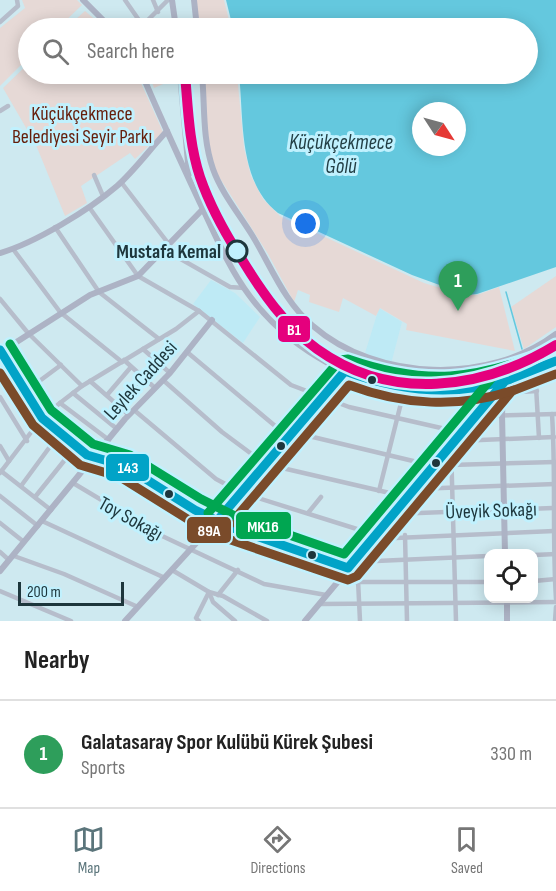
<!DOCTYPE html>
<meta charset="utf-8">
<style>
body{margin:0;font-family:"Sofia Sans Condensed",sans-serif;background:#f2f2f2;color:#222}
.controls{position:absolute;right:18px;bottom:18px;display:grid;overflow:hidden;border-radius:12px;box-shadow:0 3px 15px #0003}
.controls button{width:54px;height:54px;display:grid;place-items:center;padding:0;border:0;border-bottom:2px solid #e0e0e0;background:#fff;color:#222;font:30px sans-serif}
.compass{position:absolute;left:412px;top:102px;width:54px;height:54px;border-radius:50%;background:#fff;box-shadow:0 3px 15px #0003;rotate:126deg}
.scale{position:absolute;left:18px;bottom:15px;width:106px;box-sizing:border-box;padding-left:6px;border:3px solid #1d363c;border-top:0;font-size:16px;line-height:21px;white-space:nowrap;color:#1d363c;-webkit-text-stroke:4px #c0f1fe;paint-order:stroke}
.you{position:absolute;left:306px;top:224px;width:21px;height:21px;margin:-15px;border:4px solid #fff;border-radius:50%;background:#1a73e8;box-shadow:0 0 0 9px #1a73e833}
.badge{display:grid;place-items:center;width:39px;height:39px;border-radius:50%;background:#5b757b;color:#fff;font-size:20px;font-weight:700}
.pin{position:absolute;translate:-50% -50px;filter:drop-shadow(0 2px 3px #0008)}
.pin::after{content:'';position:absolute;top:32px;width:21px;height:18px;background:inherit;clip-path:polygon(0 0,100% 0,50% 100%)}
.list{margin:0;padding:0;list-style:none}
h2{display:flex;justify-content:space-between;align-items:center;height:78px;margin:0;padding:0 24px;font-size:26px}
h2 small{font-size:20px;font-weight:400;color:#767676}
.list li{display:grid;grid-template-columns:39px 1fr auto;gap:18px;align-items:center;box-sizing:border-box;height:108px;padding:0 24px;border-top:2px solid #e0e0e0}
.list b{display:block;font-size:22px;white-space:nowrap}
.list p{margin:0;font-size:20px;white-space:nowrap;color:#767676}
.list em{font-size:20px;font-style:normal;color:#767676}
.icon{flex:none;width:33px;height:33px;fill:none;stroke:currentColor;stroke-width:2;stroke-linecap:round;stroke-linejoin:round}
.map{position:relative;flex:none;width:556px;height:621px;overflow:hidden}
.search{position:absolute;background:#fff;box-shadow:0 3px 15px #0003;left:18px;right:18px;top:18px;height:66px;display:flex;align-items:center;gap:15px;box-sizing:border-box;padding:0 21px;border-radius:33px;color:#767676;font-size:22px}
.sheet{height:186px;background:#fff}
nav{display:flex;justify-content:space-around;align-items:center;box-sizing:border-box;height:84px;border-top:2px solid #e0e0e0;background:#fff;font-size:16px;color:#767676}
nav a{display:grid;justify-items:center;gap:3px}
nav .on{color:#5b757b}
.map>svg:first-child{display:block}
</style>
<div class="map">
<svg width="556" height="621" viewBox="0 0 556 621">
<rect width="100%" height="100%" fill="#cee9f0"/>
<!-- built -->
<g fill="#beeaf5">
<path d="M211 280 235 293 260 317 243 343 193 304Z"/>
<path d="M379 308 402 322 391 364 365 353Z"/>
</g>
<!-- green -->
<g fill="#e6d9d6">
<path d="M22 0H77L82 5 58 28H28V58L0 86V28L25 8Z"/>
<path d="M196 0H224L231 28H199Z"/>
<path d="M85 11 105 28H66Z"/>
<path d="M28 64V74H137L163 132 135 159 130 153 81 186 87 203 65 216 36 145 3 88Z"/>
<path d="M149 74H169L170 81 154 88Z"/>
<path d="M204 74H237L244 148 251 176 263 199 280 216 424 283 461 294 477 295 499 287 515 351 406 330 407 324 380 308 376 316 343 298 339 312 309 302 310 295 298 290 294 302 268 254 216 172 208 141Z"/>
<path d="M556 276V327L524 349 511 307Z"/>
</g>
<!-- water -->
<path fill="#64c8de" fill-rule="evenodd" d="M226 0H556V267L477 294 467 295 412 275 278 213C238 182 244 119 239 74H528V28H233ZM421 111H457V147H421Z"/>
<g fill="none" stroke-linecap="round" stroke-linejoin="round">
<!-- stream -->
<path stroke="#64c8de" stroke-width="1.5" d="M506 292 522 349"/>
<!-- street -->
<g stroke="#b6bdcb" stroke-width="4.5">
<path d="M125 0 143 26"/>
<path d="M153 0 158 12"/>
<path d="M0 22 18 6 17 0"/>
<path d="M140 28 168 0"/>
<path d="M0 111 8 106"/>
<path d="M94 175 103 196"/>
<path d="M121 182 168 243"/>
<path d="M89 207 138 276 199 311 291 385 349 407 463 433"/>
<path d="M55 227 99 292 159 339"/>
<path d="M13 249 60 312 122 362"/>
<path d="M163 249 230 287 244 288"/>
<path d="M0 299 28 333 82 386"/>
<path d="M143 349 170 373"/>
<path d="M187 352 274 425 292 432 434 466"/>
<path d="M124 360 155 388"/>
<path d="M535 369 539 438"/>
<path d="M163 380 222 432 265 464 407 497"/>
<path d="M90 381 129 415"/>
<path d="M26 391 61 365"/>
<path d="M73 393 117 429"/>
<path d="M504 393 537 391"/>
<path d="M107 395 131 367"/>
<path d="M0 397 27 441"/>
<path d="M60 403 109 440"/>
<path d="M121 408 145 379"/>
<path d="M134 410 216 479 242 493 376 535"/>
<path d="M552 414C556 476 552 537 556 599"/>
<path d="M479 416 556 414"/>
<path d="M457 441 554 437"/>
<path d="M0 446 9 461"/>
<path d="M451 447 456 621"/>
<path d="M451 465 555 462"/>
<path d="M1 471 51 510"/>
<path d="M0 473 42 418 60 403 82 386 176 329 199 311"/>
<path d="M73 483 160 535 264 584 326 595"/>
<path d="M21 486 60 433"/>
<path d="M414 489 555 484"/>
<path d="M379 491 405 387"/>
<path d="M0 496 38 526"/>
<path d="M35 497 76 446"/>
<path d="M308 513 321 497"/>
<path d="M393 514 553 508"/>
<path d="M42 521 165 578"/>
<path d="M0 523 24 542"/>
<path d="M405 535 407 621"/>
<path d="M373 539 554 531"/>
<path d="M0 552 9 560"/>
<path d="M534 555 556 554"/>
<path d="M14 556 64 574 138 607"/>
<path d="M354 562 488 556"/>
<path d="M172 570 209 592 213 602 235 621"/>
<path d="M358 580 360 621"/>
<path d="M534 581 556 579"/>
<path d="M338 582H488"/>
<path d="M0 591 71 621"/>
<path d="M218 595 238 570"/>
<path d="M319 604 556 602"/>
<path d="M199 621 196 618 209 592 223 596 267 621"/>
<path d="M555 621 556 607"/>
</g>
<!-- secondary -->
<g stroke="#adb3c5" stroke-width="6">
<path d="M83 0 111 28"/>
<path d="M172 0 176 28"/>
<path d="M194 0 197 28"/>
<path d="M142 74C160 117 180 160 200 203 215 234 228 267 249 295 290 351 362 391 433 392 475 392 518 378 556 361"/>
<path d="M180 74 189 174"/>
<path d="M202 74C205 105 202 138 213 169 221 192 239 214 252 235 271 266 284 302 313 326 376 381 489 385 556 334"/>
<path d="M0 253C35 243 89 210 117 186 135 170 150 149 167 131"/>
<path d="M0 350 42 418 87 455 125 466 195 510 230 527 348 568"/>
<path d="M1 352 90 295 138 276 203 209"/>
<path d="M0 372 8 365"/>
<path d="M505 554 502 414 503 394 509 382"/>
<path d="M0 571 125 419 170 373 212 320"/>
<path d="M507 598V621"/>
<path d="M125 621 242 493 345 371"/>
<path d="M305 621 505 382"/>
</g>
<defs>
<g id="bus-1">
<path d="M0 350 42 418 87 455 125 466 195 510 230 527 348 568 505 381 556 361"/>
<path d="M217 521 345 371C399 391 455 398 510 379"/>
</g>
<g id="bus-2">
<path d="M0 373 33 425 80 465 120 477 189 520 225 538 348 580 357 576 512 391 556 374"/>
<path d="M226 529 349 385C402 405 460 409 514 390"/>
</g>
<g id="bus-3">
<path d="M10 344 51 410 93 444 130 455 201 499 235 516 344 554 496 373"/>
<path d="M208 513 340 360 348 359C426 386 475 380 552 350"/>
</g>
</defs>
<!-- bus-1 casing -->
<use href="#bus-1" stroke="#c0f1fe" stroke-width="14"/>
<!-- bus-2 casing -->
<use href="#bus-2" stroke="#c0f1fe" stroke-width="14"/>
<!-- bus-3 casing -->
<use href="#bus-3" stroke="#c0f1fe" stroke-width="14"/>
<!-- bus-1 -->
<use href="#bus-1" stroke="#01a3c7" stroke-width="9"/>
<!-- bus-2 -->
<use href="#bus-2" stroke="#7a4b2a" stroke-width="9"/>
<!-- bus-3 -->
<use href="#bus-3" stroke="#00a651" stroke-width="9"/>
<defs>
<path id="rail-1" d="M185 74C188 108 189 144 200 177 210 206 225 233 241 258 261 291 285 326 317 349 391 402 482 390 556 345"/>
</defs>
<!-- rail-1 casing -->
<use href="#rail-1" stroke="#c0f1fe" stroke-width="15"/>
<!-- rail-1 -->
<use href="#rail-1" stroke="#e5007d" stroke-width="10"/>
</g>
<!-- markers -->
<circle fill="#c0f1fe" stroke="#1d363c" stroke-width="3" cx="237" cy="251" r="10"/>
<g fill="#1d363c" stroke="#c0f1fe" stroke-width="2">
<circle cx="372" cy="380" r="5"/>
<circle cx="281" cy="446" r="5"/>
<circle cx="436" cy="463" r="5"/>
<circle cx="169" cy="494" r="5"/>
<circle cx="312" cy="555" r="5"/>
</g>
<g text-anchor="middle" stroke-width="6" stroke-linejoin="round" paint-order="stroke">
<!-- park labels -->
<g font-size="20" fill="#651e0b" stroke="#c0f1fe">
<text x="82" y="120">Küçükçekmece<tspan x="82" dy="23">Belediyesi Seyir Parkı</tspan></text>
</g>
<!-- stop labels -->
<g font-size="20" font-weight="bold" fill="#1d363c" stroke="#c0f1fe" text-anchor="end">
<text x="221" y="258">Mustafa Kemal</text>
</g>
<!-- street labels -->
<g font-size="20" fill="#1d363c" stroke="#c0f1fe">
<text transform="translate(140 380) rotate(-48)" y="7">Leylek Caddesi</text>
<text transform="translate(491 510) rotate(-2)" y="7">Üveyik Sokağı</text>
<text transform="translate(131 518) rotate(29)" y="7">Toy Sokağı</text>
</g>
<!-- water labels -->
<g font-size="21" font-style="italic" fill="#233f45" stroke="#c0f1fe">
<text x="341" y="149">Küçükçekmece<tspan x="341" dy="24">Gölü</tspan></text>
</g>
</g>
<g stroke="#c0f1fe" stroke-width="2">
<rect x="277" y="315" width="34" height="28" rx="6" fill="#e5007d"/>
<rect x="105" y="453" width="45" height="29" rx="6" fill="#01a3c7"/>
<rect x="235" y="511" width="57" height="29" rx="6" fill="#00a651"/>
<rect x="186" y="516" width="46" height="28" rx="6" fill="#7a4b2a"/>
</g>
<g font-size="16" text-anchor="middle" font-weight="bold" fill="#fff">
<text x="294" y="335">B1</text>
<text x="128" y="473">143</text>
<text x="263" y="532">MK16</text>
<text x="209" y="536">89A</text>
</g>
</svg>
<div class="controls">
<button><svg class="icon" aria-label="locate" viewBox="0 0 24 24"><circle cx="12" cy="12" r="6"/><path d="M12 2v4M12 18v4M2 12h4M18 12h4"/></svg></button>
</div>
<svg class="compass" viewBox="-18 -18 36 36"><path d="M0-13l5 13h-10z" fill="#e53935"/><path d="M0 13l5-13h-10z" fill="#767676"/></svg>
<div class="scale">200 m</div>
<div class="you"></div>
<div class="pin badge" style="left:458px;top:311px;background:#2e9e5b">1</div>
<div class="search"><svg class="icon" aria-label="search" viewBox="0 0 24 24"><circle cx="10" cy="10" r="6"/><path d="M15 15l6 6"/></svg>Search here</div>
</div>
<section class="sheet">
<h2>Nearby<small></small></h2>
<ul class="list">
<li><span class="badge" style="background:#2e9e5b">1</span><div><b>Galatasaray Spor Kulübü Kürek Şubesi</b><p>Sports</p></div><em>330 m</em></li>
</ul>
</section>
<nav>
<a class="on"><svg class="icon" aria-label="map" viewBox="0 0 24 24"><path d="M3 6l6-2 6 2 6-2v14l-6 2-6-2-6 2zM9 4v14M15 6v14"/></svg>Map</a>
<a><svg class="icon" aria-label="directions" viewBox="0 0 24 24"><path d="M12 3l9 9-9 9-9-9zM9 14v-3h6M13 9l2 2-2 2"/></svg>Directions</a>
<a><svg class="icon" aria-label="saved" viewBox="0 0 24 24"><path d="M7 4h10v16l-5-4-5 4z"/></svg>Saved</a>
</nav>
